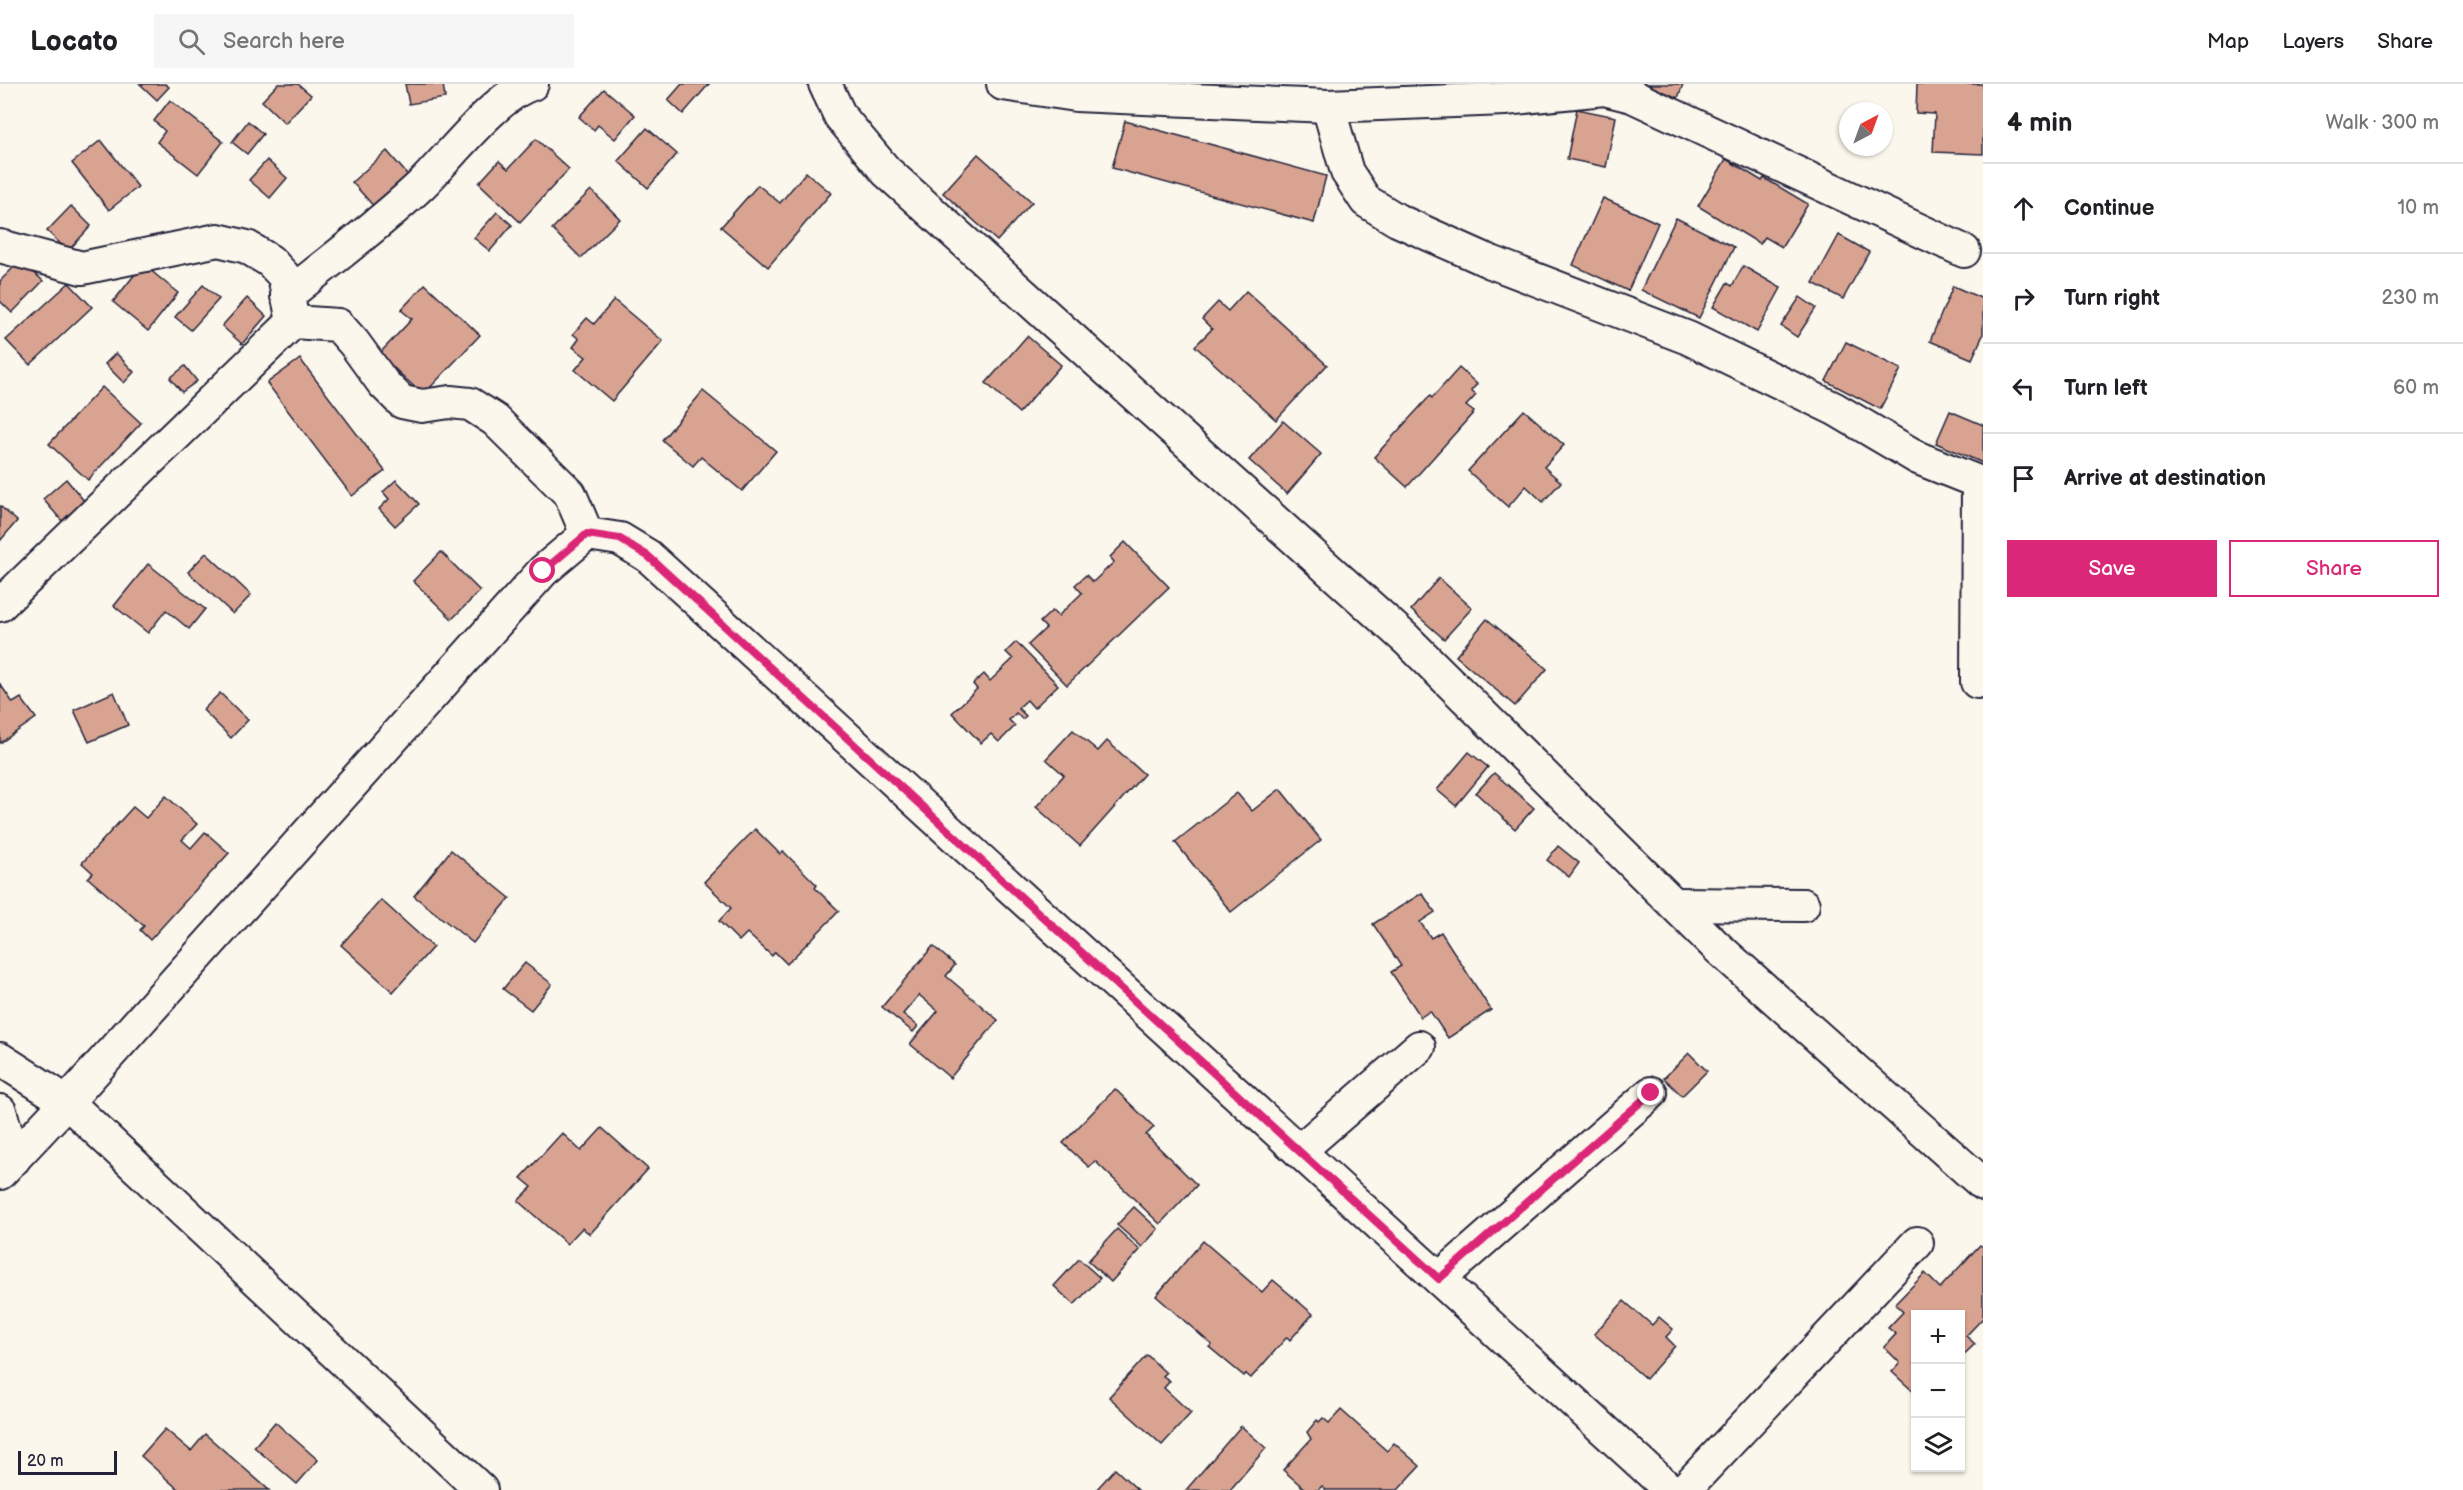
<!DOCTYPE html>
<meta charset="utf-8">
<style>
body{margin:0;font-family:"Balsamiq Sans",sans-serif;background:#f6f6f6;color:#202124}
.controls{position:absolute;right:18px;bottom:18px;display:grid;overflow:hidden;border-radius:0px;box-shadow:0 2px 4px #0004}
.controls button{width:54px;height:54px;display:grid;place-items:center;padding:0;border:0;border-bottom:2px solid #e0e0e0;background:#fff;color:#202124;font:30px sans-serif}
.compass{position:absolute;left:1839px;top:18px;width:54px;height:54px;border-radius:50%;background:#fff;box-shadow:0 2px 4px #0004;rotate:41deg}
.scale{position:absolute;left:18px;bottom:15px;width:99px;box-sizing:border-box;padding-left:6px;border:3px solid #22223b;border-top:0;font-size:16px;line-height:21px;white-space:nowrap;color:#22223b;-webkit-text-stroke:4px #fbf7ec;paint-order:stroke}
.stop{position:absolute;width:18px;height:18px;margin:-14px;border:4px solid #db2777;border-radius:50%;background:#fff}
.stop.end{background:#db2777;border-color:#fff;box-shadow:0 2px 6px #0008}
.list{margin:0;padding:0;list-style:none}
h2{display:flex;justify-content:space-between;align-items:center;height:78px;margin:0;padding:0 24px;font-size:26px}
h2 small{font-size:20px;font-weight:400;color:#757577}
.list li{display:grid;grid-template-columns:39px 1fr auto;gap:18px;align-items:center;box-sizing:border-box;height:90px;padding:0 24px;border-top:2px solid #e0e0e0}
.list b{display:block;font-size:22px;white-space:nowrap}
.list em{font-size:20px;font-style:normal;color:#757577}
.actions{display:flex;gap:12px;padding:18px 24px}
.actions a{flex:1;padding:14px 0;border:2px solid #db2777;border-radius:0px;text-align:center;font-size:21px;color:#db2777}
.actions .main{background:#db2777;color:#fff}
.icon{flex:none;width:33px;height:33px;fill:none;stroke:currentColor;stroke-width:2;stroke-linecap:round;stroke-linejoin:round}
.map{position:relative;flex:none;width:1983px;height:1406px;overflow:hidden}
header{display:flex;align-items:center;gap:36px;box-sizing:border-box;height:84px;padding:0 30px;background:#fff;border-bottom:2px solid #e0e0e0}
header strong{font-size:28px}
nav{display:flex;gap:33px;margin-inline-start:auto;font-size:21px}
.search{width:420px;height:54px;background:#f6f6f6;display:flex;align-items:center;gap:15px;box-sizing:border-box;padding:0 21px;border-radius:0px;color:#757577;font-size:22px}
main{display:flex}
aside{flex:1;background:#fff}
.map>svg:first-child{display:block}
</style>
<header>
<strong>Locato</strong>
<div class="search"><svg class="icon" aria-label="search" viewBox="0 0 24 24"><circle cx="10" cy="10" r="6"/><path d="M15 15l6 6"/></svg>Search here</div>
<nav><a>Map</a><a>Layers</a><a>Share</a></nav>
</header>
<main>
<div class="map">
<svg width="1983" height="1406" viewBox="0 0 1983 1406">
<rect width="100%" height="100%" fill="#fbf7ec"/>
<filter id="ink" filterUnits="userSpaceOnUse"><feTurbulence type="fractalNoise" baseFrequency=".0167" numOctaves="2"/><feDisplacementMap in="SourceGraphic" scale="12" xChannelSelector="R" yChannelSelector="G"/><feConvolveMatrix kernelMatrix="1 2 1 2 8 2 1 2 1" color-interpolation-filters="sRGB"/></filter>
<g filter="url(#ink)">
<!-- building -->
<g fill="#d9a391" stroke="#22223b" stroke-width="1.5">
<path d="M140 0H165L169 3 157 16Z"/>
<path d="M278 0H298L311 11 285 39 262 17Z"/>
<path d="M405 0H443L445 14 409 20Z"/>
<path d="M682 0H709L683 30 668 16Z"/>
<path d="M1624 0H1683L1678 14 1646 0 1642 8Z"/>
<path d="M1917 0H1983V70L1933 68 1935 30 1916 29Z"/>
<path d="M604 5 635 31 615 55 598 41 594 46 579 33Z"/>
<path d="M170 16 223 58 198 90 157 58 165 47 154 37Z"/>
<path d="M1577 25 1616 33 1606 83 1567 75Z"/>
<path d="M248 37 263 50 247 70 232 58Z"/>
<path d="M1125 37 1326 92 1314 139 1112 84Z"/>
<path d="M647 44 677 70 648 104 618 77Z"/>
<path d="M536 55 569 85 520 138 479 99 499 77 508 85Z"/>
<path d="M101 56 138 103 109 126 72 79Z"/>
<path d="M387 67 412 96 377 126 352 98Z"/>
<path d="M978 70 1032 118 997 157 943 109Z"/>
<path d="M1726 75 1762 97 1764 94 1808 120 1782 163 1765 153 1760 160 1698 122Z"/>
<path d="M267 76 287 94 270 114 249 96Z"/>
<path d="M806 88 831 109 768 183 721 143 758 101 780 119Z"/>
<path d="M591 106 620 135 581 174 552 145Z"/>
<path d="M1603 114 1658 139 1628 207 1573 181Z"/>
<path d="M71 122 91 142 68 167 47 147Z"/>
<path d="M497 128 512 141 490 167 474 154Z"/>
<path d="M1676 134 1734 163 1699 234 1641 206Z"/>
<path d="M1839 151 1869 168 1843 215 1813 199Z"/>
<path d="M21 176 43 197 12 229 0 217V197Z"/>
<path d="M143 180 178 209 148 247 113 218Z"/>
<path d="M1743 182 1781 204 1757 248 1713 223 1727 199 1732 202Z"/>
<path d="M69 199 92 223 30 281 6 256Z"/>
<path d="M425 200 480 251 423 311 379 270 412 235 401 226Z"/>
<path d="M203 201 219 215 191 246 175 233Z"/>
<path d="M1953 202 1983 215V251L1972 275 1930 257Z"/>
<path d="M1246 207 1327 281 1276 336 1195 262 1212 245 1202 235 1218 218 1228 227Z"/>
<path d="M1800 213 1816 224 1797 253 1781 242Z"/>
<path d="M247 214 266 232 242 260 222 242Z"/>
<path d="M614 216 663 257 612 317 575 286 586 273 573 263 579 255 573 250 587 234 594 240Z"/>
<path d="M1027 252 1061 281 1019 329 986 299Z"/>
<path d="M1846 258 1901 285 1880 325 1826 297Z"/>
<path d="M116 269 134 288 124 299 105 280Z"/>
<path d="M300 275 385 387 352 412 267 299Z"/>
<path d="M185 282 197 297 182 308 170 294Z"/>
<path d="M1459 284 1477 300 1471 307 1476 311 1466 322 1474 328 1407 403 1374 373 1430 312 1432 314Z"/>
<path d="M102 303 141 339 88 396 49 360Z"/>
<path d="M703 307 776 367 742 407 701 373 693 382 662 356Z"/>
<path d="M1524 326 1564 361 1544 383 1561 398 1543 418 1526 402 1508 423 1468 387Z"/>
<path d="M1950 327 1983 341V379L1936 359Z"/>
<path d="M1283 337 1321 370 1287 410 1249 376Z"/>
<path d="M66 395 85 418 62 437 43 415Z"/>
<path d="M396 396 419 420 395 442 379 425 389 415 383 408Z"/>
<path d="M0 422 17 437 0 457Z"/>
<path d="M1125 458 1169 503 1067 601 1028 561 1046 544 1040 538 1052 527 1058 532 1082 509 1075 501 1086 491 1093 498 1114 478 1110 473Z"/>
<path d="M441 468 480 507 452 535 413 497Z"/>
<path d="M206 469 251 511 233 530 188 488Z"/>
<path d="M148 480 205 525 189 545 166 526 148 549 114 522Z"/>
<path d="M1439 494 1472 524 1444 555 1411 526Z"/>
<path d="M1487 535 1547 585 1515 622 1456 572Z"/>
<path d="M1016 558 1058 601 1034 624 1027 616 1018 624 1026 632 1022 635 1016 629 1009 636 1015 642 999 658 991 650 981 659 952 629 977 605 973 600 984 590 990 597 1013 575 1006 568Z"/>
<path d="M0 600 13 619 21 614 36 634 0 659Z"/>
<path d="M114 608 128 641 89 658 74 626Z"/>
<path d="M220 609 248 636 231 654 203 626Z"/>
<path d="M1073 646 1098 667 1107 657 1144 690 1080 762 1036 723 1064 691 1046 675Z"/>
<path d="M1469 668 1488 683 1456 722 1437 706Z"/>
<path d="M1494 689 1534 724 1515 745 1476 709Z"/>
<path d="M1280 705 1321 756 1231 828 1175 758 1237 709 1252 727Z"/>
<path d="M166 712 197 740 182 756 191 764 205 748 229 769 150 856 140 846 144 842 88 794 93 789 82 779 133 723 146 734Z"/>
<path d="M755 745 780 770 783 767 817 801 815 804 839 827 787 880 775 868 772 872 747 849 739 857 719 837 731 824 704 798Z"/>
<path d="M1558 762 1579 779 1569 793 1547 776Z"/>
<path d="M451 766 510 814 473 859 414 812Z"/>
<path d="M1422 809 1435 828 1420 838 1431 854 1441 848 1491 926 1448 954 1430 927 1421 933 1391 888 1401 882 1373 840Z"/>
<path d="M381 816 433 863 393 908 341 861Z"/>
<path d="M933 862 955 881 946 892 998 936 950 994 910 960 938 927 919 911 903 930 918 942 913 948 882 923Z"/>
<path d="M525 879 552 900 531 926 503 905Z"/>
<path d="M1689 969 1707 987 1682 1012 1664 994Z"/>
<path d="M1115 1005 1154 1043 1146 1051 1197 1101 1160 1140 1095 1077 1089 1083 1063 1059Z"/>
<path d="M602 1044 648 1085 590 1150 582 1144 567 1160 518 1117 532 1103 521 1094 562 1049 581 1067Z"/>
<path d="M1134 1123 1158 1145 1142 1163 1117 1141Z"/>
<path d="M1117 1145 1140 1166 1111 1198 1088 1177Z"/>
<path d="M1203 1157 1262 1208 1273 1196 1313 1230 1290 1256 1287 1253 1251 1294 1246 1290 1244 1292 1209 1263 1212 1261 1156 1212Z"/>
<path d="M1980 1161 1983 1163V1234L1966 1252 1975 1260 1960 1274V1230H1916V1310L1892 1288 1900 1279 1884 1263 1896 1250 1888 1244 1903 1228 1895 1220 1925 1189 1940 1204Z"/>
<path d="M1079 1175 1100 1194 1074 1221 1054 1202Z"/>
<path d="M1624 1217 1652 1241 1659 1233 1673 1245 1666 1253 1675 1262 1646 1295 1594 1250Z"/>
<path d="M1147 1271 1166 1289 1163 1292 1170 1297 1164 1304 1191 1329 1162 1361 1109 1313Z"/>
<path d="M1341 1326 1387 1367 1394 1359 1420 1382 1398 1406H1326L1322 1402 1318 1406H1306L1283 1386 1311 1355 1307 1348 1317 1336 1319 1338 1323 1334 1329 1339Z"/>
<path d="M275 1338 318 1376 297 1400 254 1363Z"/>
<path d="M1241 1342 1266 1364 1230 1406H1186Z"/>
<path d="M165 1345 191 1367 205 1350 269 1406H179L141 1372Z"/>
<path d="M1115 1385 1138 1406H1096Z"/>
</g>
<g fill="none" stroke-linecap="round" stroke-linejoin="round">
<defs>
<g id="street">
<path d="M825 0 840 32 886 87 1406 555 1717 863 1983 1100"/>
<path d="M1003 0 1076 11 1328 22 1505 15 1604 5 1632 12 1964 167"/>
<path d="M1328 22 1347 88 1366 117 1397 136 1491 178 1688 254 1835 325 1918 374 1983 400"/>
<path d="M0 162 82 184 218 156 247 163 270 177 284 192 293 238"/>
<path d="M287 212C331 176 380 140 421 101 448 75 497 10 532 0"/>
<path d="M0 521 293 238 338 241 354 259 383 299 402 318 422 322 450 318 470 320 495 336 570 410 587 450"/>
<path d="M1977 598 1978 398"/>
<path d="M1674 820 1803 821"/>
<path d="M0 975 67 1018 481 1406"/>
<path d="M0 1027 14 1075"/>
<path d="M1299 1067 1419 963"/>
<path d="M0 1089 67 1018 543 487 587 450 620 455 648 472 1670 1406"/>
<path d="M1439 1195 1651 1009"/>
<path d="M1684 1406 1917 1159"/>
</g>
</defs>
<!-- street casing -->
<use href="#street" stroke="#22223b" stroke-width="36"/>
<!-- street -->
<use href="#street" stroke="#fbf7ec" stroke-width="32"/>
</g>
</g>
<g fill="none" stroke-linecap="round" stroke-linejoin="round" filter="url(#ink)">
<!-- route -->
<path stroke="#db2777" stroke-width="8" d="M543 487 587 450 620 455 648 472 1439 1195 1651 1009"/>
</g>
</svg>
<div class="controls">
<button>+</button>
<button>−</button>
<button><svg class="icon" aria-label="layers" viewBox="0 0 24 24"><path d="M12 4l9 5-9 5-9-5zM3 14l9 5 9-5"/></svg></button>
</div>
<svg class="compass" viewBox="-18 -18 36 36"><path d="M0-13l5 13h-10z" fill="#e53935"/><path d="M0 13l5-13h-10z" fill="#757577"/></svg>
<div class="scale">20 m</div>
<div class="stop" style="left:543px;top:487px"></div>
<div class="stop end" style="left:1651px;top:1009px"></div>
</div>
<aside>
<h2>4 min<small>Walk · 300 m</small></h2>
<ul class="list">
<li><svg class="icon" aria-label="ahead" viewBox="0 0 24 24"><path d="M12 20V5M6 11l6-6 6 6"/></svg><div><b>Continue</b></div><em>10 m</em></li>
<li><svg class="icon" aria-label="right" viewBox="0 0 24 24"><path d="M7 20v-9h11M14 6l5 5-5 5"/></svg><div><b>Turn right</b></div><em>230 m</em></li>
<li><svg class="icon" aria-label="left" viewBox="0 0 24 24"><path d="M17 20v-9H6M10 6l-5 5 5 5"/></svg><div><b>Turn left</b></div><em>60 m</em></li>
<li><svg class="icon" aria-label="arrive" viewBox="0 0 24 24"><path d="M6 21V4h12l-3 4 3 4H6"/></svg><div><b>Arrive at destination</b></div></li>
</ul>
<div class="actions"><a class="main">Save</a><a>Share</a></div>
</aside>
</main>
